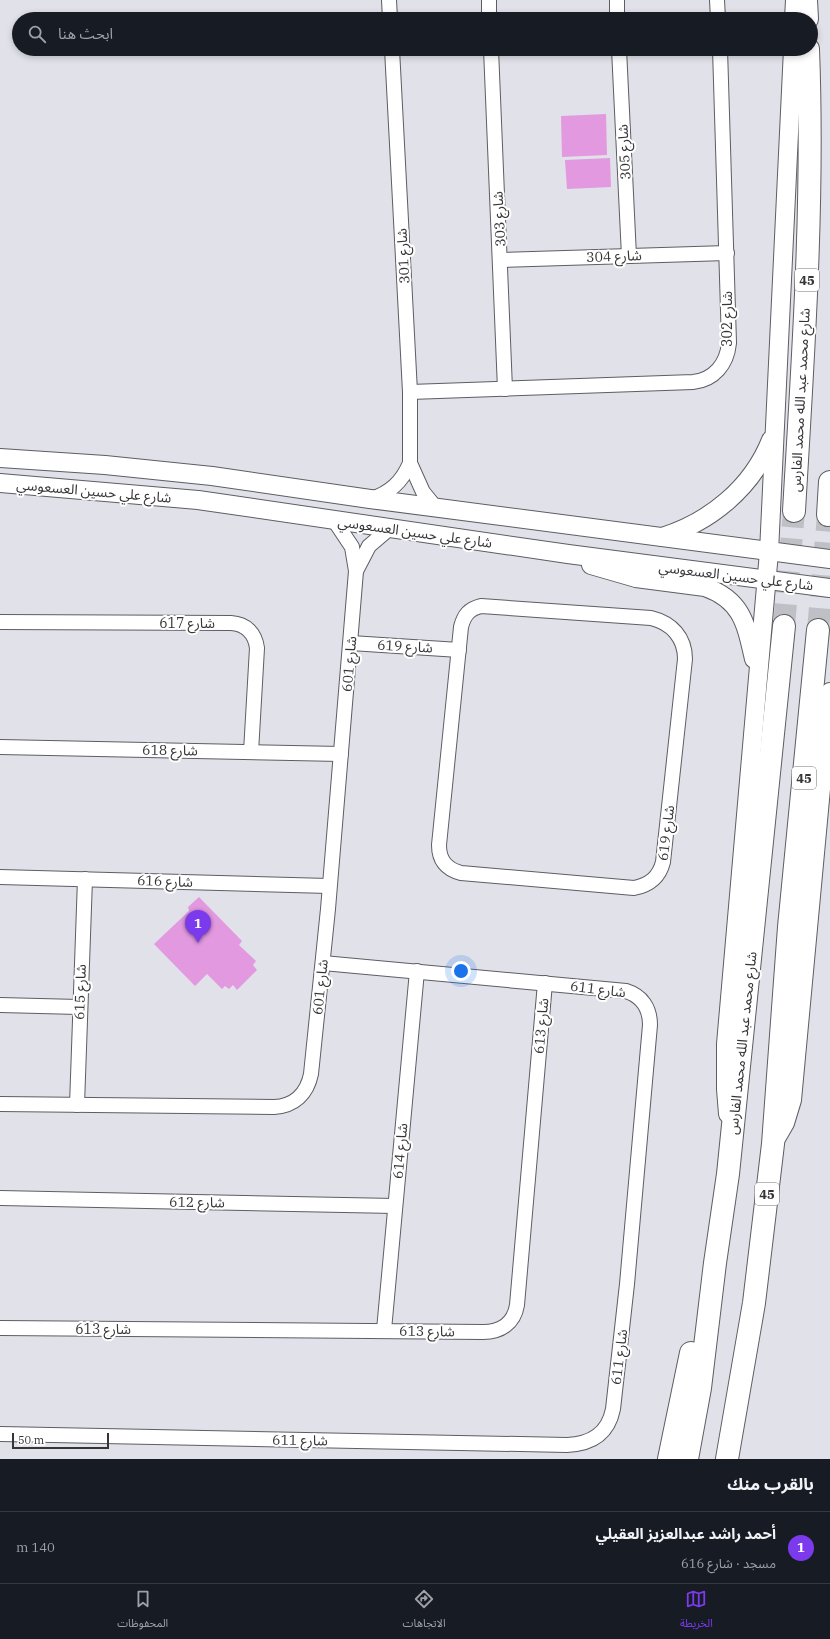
<!DOCTYPE html>
<html lang="ar">
<meta charset="utf-8">
<style>
body{margin:0;font-family:"IBM Plex Serif","Noto Sans Arabic",serif;background:#242831;color:#f1f3f6;direction:rtl}
.scale{position:absolute;left:12px;bottom:10px;width:97px;box-sizing:border-box;padding-left:4px;border:2px solid #353538;border-top:0;font-size:11px;line-height:14px;white-space:nowrap;color:#353538;-webkit-text-stroke:3px #fff;paint-order:stroke}
.you{position:absolute;left:461px;top:971px;width:14px;height:14px;margin:-10px;border:3px solid #fff;border-radius:50%;background:#1a73e8;box-shadow:0 0 0 6px #1a73e833}
.badge{display:grid;place-items:center;width:26px;height:26px;border-radius:50%;background:#7c3aed;color:#fff;font-size:13px;font-weight:700}
.pin{position:absolute;translate:-50% -33px;filter:drop-shadow(0 1px 2px #0008)}
.pin::after{content:'';position:absolute;top:21px;width:14px;height:12px;background:inherit;clip-path:polygon(0 0,100% 0,50% 100%)}
.list{margin:0;padding:0;list-style:none}
h2{display:flex;justify-content:space-between;align-items:center;height:52px;margin:0;padding:0 16px;font-size:17px}
h2 small{font-size:13px;font-weight:400;color:#9ea1a6}
.list li{display:grid;grid-template-columns:26px 1fr auto;gap:12px;align-items:center;box-sizing:border-box;height:72px;padding:0 16px;border-top:1px solid #363941}
.list b{display:block;font-size:15px;white-space:nowrap}
.list p{margin:0;font-size:13px;white-space:nowrap;color:#9ea1a6}
.list em{font-size:13px;font-style:normal;color:#9ea1a6}
.icon{flex:none;width:22px;height:22px;fill:none;stroke:currentColor;stroke-width:2;stroke-linecap:round;stroke-linejoin:round}
.map{position:relative;flex:none;width:830px;height:1459px;overflow:hidden;direction:ltr}
.search{position:absolute;background:#171b24;box-shadow:0 2px 6px #0003;left:12px;right:12px;top:12px;height:44px;display:flex;align-items:center;gap:10px;box-sizing:border-box;padding:0 14px;border-radius:22px;color:#9ea1a6;font-size:15px}
.sheet{height:124px;background:#171b24}
nav{display:flex;justify-content:space-around;align-items:center;box-sizing:border-box;height:56px;border-top:1px solid #363941;background:#171b24;font-size:11px;color:#9ea1a6}
nav a{display:grid;justify-items:center;gap:2px}
nav .on{color:#7c3aed}
.map>svg:first-child{display:block}
</style>
<div class="map">
<svg width="830" height="1459" viewBox="0 0 830 1459">
<rect width="100%" height="100%" fill="#e1e1e9"/>
<!-- building -->
<g fill="#e299e0">
<path d="M606 114 607 155 562 157 561 116Z"/>
<path d="M610 158 611 187 567 189 565 160Z"/>
<path d="M199 897 242 941 239 945 256 961 253 965 257 970 237 990 233 985 229 989 225 986 222 989 207 974 195 986 154 944 189 911 188 907Z"/>
</g>
<g fill="none" stroke-linecap="round" stroke-linejoin="round">
<!-- primary-tunnel -->
<g stroke="#bfbfc6" stroke-width="22" stroke-dasharray="22 11" stroke-linecap="butt">
<path d="M784 626 794 511"/>
<path d="M818 630 828 515"/>
</g>
<defs>
<g id="minor">
<path d="M389 0 390 19"/>
<path d="M489 0V19"/>
<path d="M617 0V19"/>
<path d="M717 0 718 19"/>
<path d="M392 49 410 392V463L423 492 436 508"/>
<path d="M491 49 505 389"/>
<path d="M619 49 629 256"/>
<path d="M501 260 727 253"/>
<path d="M410 392 693 382C714 380 727 364 729 343L720 49"/>
<path d="M371 499C390 493 402 482 410 463"/>
<path d="M356 571 369 546 390 528"/>
<path d="M481 606 651 618C672 623 685 638 685 659L663 862C659 878 649 885 634 888L461 873C446 869 439 860 439 845L461 627C464 615 469 609 481 606Z"/>
<path d="M0 622 231 623C246 624 255 633 257 648L251 752"/>
<path d="M351 643 459 650"/>
<path d="M0 747 341 754"/>
<path d="M0 877 329 886"/>
<path d="M0 1005 79 1007"/>
<path d="M0 1104 274 1107C294 1106 307 1094 311 1074L328 909 356 571 352 547 334 520"/>
<path d="M77 1105 85 879"/>
<path d="M0 1198 395 1206"/>
<path d="M0 1328 483 1332C501 1332 514 1323 517 1305L545 983"/>
<path d="M384 1330 417 971"/>
<path d="M0 1434 567 1445C591 1444 608 1434 613 1409L627 1284 650 1025C650 1008 642 996 626 991L323 963"/>
</g>
<g id="tertiary">
<path d="M794 19 795 0"/>
<path d="M0 458 105 465 212 476 370 499 830 559"/>
<path d="M0 483 198 500 568 554 830 588"/>
<path d="M662 537C710 522 752 488 771 440"/>
<path d="M591 565 636 578 705 587C742 600 746 624 754 659"/>
<path d="M728 1114 726 1089V1044L769 552 793 49"/>
<path d="M774 1142 785 1123 792 1100 830 692"/>
</g>
<path id="secondary" d="M828 712 830 706"/>
<g id="primary">
<path d="M806 0 807 19"/>
<path d="M794 511C803 357 814 203 808 49"/>
<path d="M828 515 830 482"/>
<path d="M669 1459 691 1353"/>
<path d="M687 1459 700 1388 715 1263 728 1174 784 626"/>
<path d="M727 1459 754 1303 773 1144 789 927 818 630"/>
</g>
</defs>
<!-- minor casing -->
<use href="#minor" stroke="#5d5d63" stroke-width="16"/>
<!-- tertiary casing -->
<use href="#tertiary" stroke="#5d5d63" stroke-width="20"/>
<!-- secondary casing -->
<use href="#secondary" stroke="#5d5d63" stroke-width="22"/>
<!-- primary casing -->
<use href="#primary" stroke="#5d5d63" stroke-width="24"/>
<!-- minor -->
<use href="#minor" stroke="#fff" stroke-width="14"/>
<!-- tertiary -->
<use href="#tertiary" stroke="#fff" stroke-width="18"/>
<!-- secondary -->
<use href="#secondary" stroke="#fff" stroke-width="20"/>
<!-- primary -->
<use href="#primary" stroke="#fff" stroke-width="22"/>
</g>
<g text-anchor="middle" stroke-width="4" stroke-linejoin="round" paint-order="stroke">
<!-- shield labels -->
<g fill="#fff" stroke="#727274" stroke-width="1">
<rect x="795" y="269" width="24" height="22" rx="3"/>
<rect x="792" y="767" width="24" height="22" rx="3"/>
<rect x="755" y="1183" width="24" height="22" rx="3"/>
</g>
<g font-size="13" font-weight="bold" fill="#353538">
<text x="807" y="285">45</text>
<text x="804" y="783">45</text>
<text x="767" y="1199">45</text>
</g>
<!-- street labels -->
<g font-size="14" fill="#353538" stroke="#fff">
<text transform="translate(624 152) rotate(-93)" y="5">شارع 305</text>
<text transform="translate(499 219) rotate(-93)" y="5">شارع 303</text>
<text transform="translate(403 256) rotate(-93)" y="5">شارع 301</text>
<text transform="translate(614 256) rotate(-2)" y="5">شارع 304</text>
<text transform="translate(727 319) rotate(-90)" y="5">شارع 302</text>
<text transform="translate(800 400) rotate(-87)" y="5">شارع محمد عبد الله محمد الفارس</text>
<text transform="translate(94 491) rotate(5)" y="5">شارع علي حسين العسعوسي</text>
<text transform="translate(415 532) rotate(8)" y="5">شارع علي حسين العسعوسي</text>
<text transform="translate(736 576) rotate(7)" y="5">شارع علي حسين العسعوسي</text>
<text x="187" y="628">شارع 617</text>
<text transform="translate(405 646) rotate(3)" y="5">شارع 619</text>
<text transform="translate(349 664) rotate(-85)" y="5">شارع 601</text>
<text transform="translate(170 750) rotate(1)" y="5">شارع 618</text>
<text transform="translate(666 833) rotate(-83)" y="5">شارع 619</text>
<text transform="translate(165 881) rotate(2)" y="5">شارع 616</text>
<text transform="translate(320 987) rotate(-84)" y="5">شارع 601</text>
<text transform="translate(598 989) rotate(7)" y="5">شارع 611</text>
<text transform="translate(80 992) rotate(-88)" y="5">شارع 615</text>
<text transform="translate(541 1026) rotate(-85)" y="5">شارع 613</text>
<text transform="translate(742 1043) rotate(-84)" y="5">شارع محمد عبد الله محمد الفارس</text>
<text transform="translate(400 1151) rotate(-85)" y="5">شارع 614</text>
<text transform="translate(197 1202) rotate(1)" y="5">شارع 612</text>
<text x="103" y="1334">شارع 613</text>
<text transform="translate(427 1331) rotate(1)" y="5">شارع 613</text>
<text transform="translate(619 1357) rotate(-83)" y="5">شارع 611</text>
<text transform="translate(300 1440) rotate(1)" y="5">شارع 611</text>
</g>
</g>
</svg>
<div class="scale">50 m</div>
<div class="you"></div>
<div class="pin badge" style="left:198px;top:943px">1</div>
<div class="search"><svg class="icon" aria-label="search" viewBox="0 0 24 24"><circle cx="10" cy="10" r="6"/><path d="M15 15l6 6"/></svg>ابحث هنا</div>
</div>
<section class="sheet">
<h2>بالقرب منك<small></small></h2>
<ul class="list">
<li><span class="badge">1</span><div><b>أحمد راشد عبدالعزيز العقيلي</b><p>مسجد · شارع 616</p></div><em>140 m</em></li>
</ul>
</section>
<nav>
<a class="on"><svg class="icon" aria-label="map" viewBox="0 0 24 24"><path d="M3 6l6-2 6 2 6-2v14l-6 2-6-2-6 2zM9 4v14M15 6v14"/></svg>الخريطة</a>
<a><svg class="icon" aria-label="directions" viewBox="0 0 24 24"><path d="M12 3l9 9-9 9-9-9zM9 14v-3h6M13 9l2 2-2 2"/></svg>الاتجاهات</a>
<a><svg class="icon" aria-label="saved" viewBox="0 0 24 24"><path d="M7 4h10v16l-5-4-5 4z"/></svg>المحفوظات</a>
</nav>
